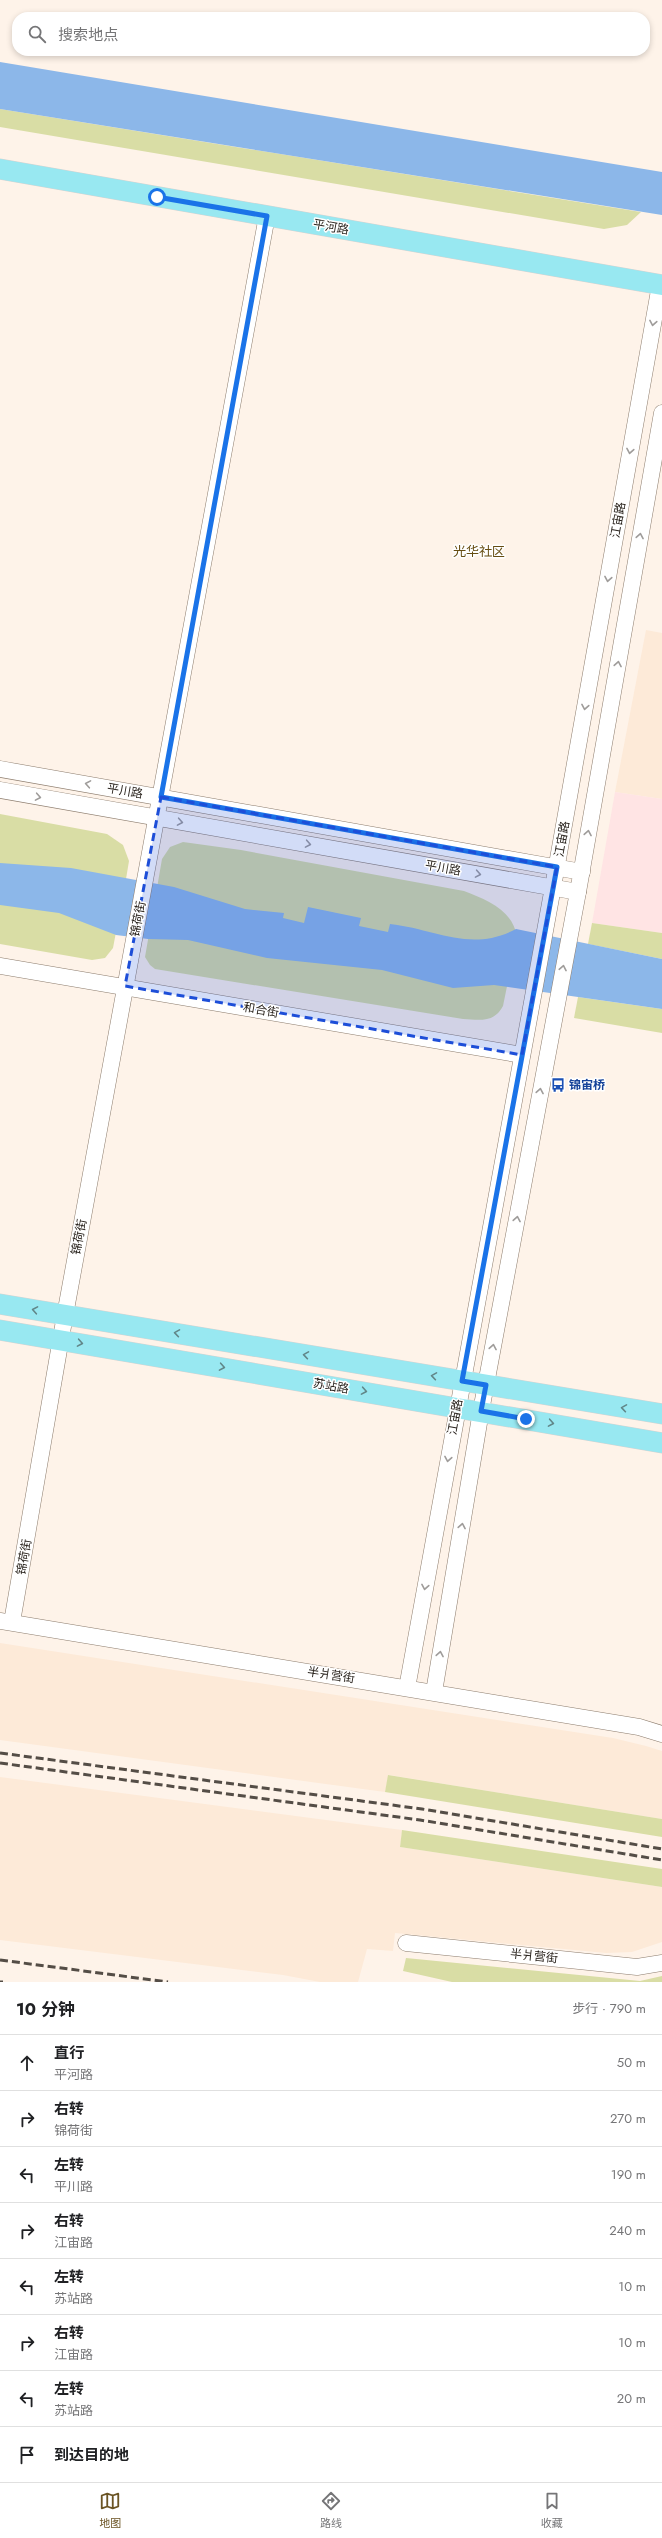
<!DOCTYPE html>
<html lang="zh">
<meta charset="utf-8">
<style>
body{margin:0;font-family:Jost,"Noto Sans SC",sans-serif;background:#f6f6f6;color:#202124}
.stop{position:absolute;width:12px;height:12px;margin:-9px;border:3px solid #1a73e8;border-radius:50%;background:#fff}
.stop.end{background:#1a73e8;border-color:#fff;box-shadow:0 1px 4px #0008}
.list{margin:0;padding:0;list-style:none}
h2{display:flex;justify-content:space-between;align-items:center;height:52px;margin:0;padding:0 16px;font-size:17px}
h2 small{font-size:13px;font-weight:400;color:#757577}
.list li{display:grid;grid-template-columns:26px 1fr auto;gap:12px;align-items:center;box-sizing:border-box;height:56px;padding:0 16px;border-top:1px solid #e0e0e0}
.list b{display:block;font-size:15px;white-space:nowrap}
.list p{margin:0;font-size:13px;white-space:nowrap;color:#757577}
.list em{font-size:13px;font-style:normal;color:#757577}
.icon{flex:none;width:22px;height:22px;fill:none;stroke:currentColor;stroke-width:2;stroke-linecap:round;stroke-linejoin:round}
.map{position:relative;flex:none;width:662px;height:1982px;overflow:hidden}
.search{position:absolute;background:#fff;box-shadow:0 2px 6px #0003;left:12px;right:12px;top:12px;height:44px;display:flex;align-items:center;gap:10px;box-sizing:border-box;padding:0 14px;border-radius:16px;color:#757577;font-size:15px}
.sheet{height:500px;background:#fff}
nav{display:flex;justify-content:space-around;align-items:center;box-sizing:border-box;height:56px;border-top:1px solid #e0e0e0;background:#fff;font-size:11px;color:#757577}
nav a{display:grid;justify-items:center;gap:2px}
nav .on{color:#6b5424}
.map>svg:first-child{display:block}
</style>
<div class="map">
<svg width="662" height="1982" viewBox="0 0 662 1982">
<rect width="100%" height="100%" fill="#fef3e9"/>
<!-- built -->
<g fill="#fdead8">
<path d="M646 630 662 633V799L615 792Z"/>
<path d="M0 1643 613 1738 646 1746 662 1751V1819L389 1775 385 1792 0 1740Z"/>
<path d="M0 1777 402 1830 400 1847 662 1887V1942L632 1952 606 1953 395 1933 393 1951 367 1949 358 1982H320L283 1975 0 1940Z"/>
</g>
<!-- education -->
<path fill="#ffe4e4" d="M615 792 662 799V933L592 923Z"/>
<!-- green -->
<g fill="#d9dda5">
<path d="M0 109 641 212 627 225 604 229 0 127Z"/>
<path d="M0 814 107 834 123 845 129 861 126 879 113 948 105 958 92 960 0 944Z"/>
<path d="M183 842 241 850 464 891C487 900 513 910 517 937L503 1006C494 1023 480 1020 463 1019L155 969 150 965 145 957 162 859 170 847Z"/>
<path d="M592 923 662 933V959L588 944Z"/>
<path d="M578 997 662 1009V1033L574 1018Z"/>
<path d="M388 1775 662 1819V1837L385 1792Z"/>
<path d="M402 1830 662 1869V1887L400 1847Z"/>
<path d="M406 1958 640 1981 662 1976V1982H452L403 1971Z"/>
</g>
<!-- water -->
<g fill="#8cb7e9">
<path d="M0 62 662 172V215L0 109Z"/>
<path d="M0 863 71 868 174 887 245 909 284 913 283 918 304 923 308 907 361 918 359 926 388 932 390 924C436 929 470 953 516 929L662 959V1009L494 985 453 988 382 970 267 958 188 940 148 939 116 935 59 913 0 905Z"/>
</g>
<g fill="none" stroke-linecap="round" stroke-linejoin="round">
<defs>
<g id="minor">
<path d="M0 769 582 872"/>
<path d="M0 790 578 892"/>
<path d="M0 966 522 1055"/>
<path d="M0 1621 639 1727 662 1734"/>
<path d="M12 1622 65 1315 267 216"/>
<path d="M407 1688 553 887 660 285"/>
<path d="M434 1692 481 1411 578 892 662 413"/>
<path d="M406 1943 637 1967 662 1963"/>
</g>
<g id="major">
<path d="M0 169 662 285"/>
<path d="M0 1304 662 1414"/>
<path d="M0 1330 662 1443"/>
</g>
</defs>
<!-- minor casing -->
<use href="#minor" stroke="#8c7c6d" stroke-width="17"/>
<!-- major casing -->
<use href="#major" stroke="#d4d3d2" stroke-width="21"/>
<!-- minor -->
<use href="#minor" stroke="#fff" stroke-width="16"/>
<!-- major -->
<use href="#major" stroke="#98e8f1" stroke-width="20"/>
<!-- rail -->
<g stroke="#544d46" stroke-width="3" stroke-dasharray="8 4" stroke-linecap="butt">
<path d="M0 1753 422 1809 662 1849"/>
<path d="M0 1763 420 1820 662 1860"/>
<path d="M0 1960 168 1982"/>
<path d="M0 1982H3"/>
</g>
</g>
<!-- one-way arrows -->
<defs><path id="oneway-chevron" d="M-2-3.5L2.5 0L-2 3.5" fill="none" stroke-width="1.6" stroke-linecap="round" stroke-linejoin="round"/></defs>
<g stroke="#9f9c9a">
<use href="#oneway-chevron" transform="translate(653 323) rotate(100)"/>
<use href="#oneway-chevron" transform="translate(630 451) rotate(100)"/>
<use href="#oneway-chevron" transform="translate(640 536) rotate(-80)"/>
<use href="#oneway-chevron" transform="translate(608 579) rotate(100)"/>
<use href="#oneway-chevron" transform="translate(618 664) rotate(-80)"/>
<use href="#oneway-chevron" transform="translate(585 707) rotate(100)"/>
<use href="#oneway-chevron" transform="translate(88 784) rotate(-170)"/>
<use href="#oneway-chevron" transform="translate(38 797) rotate(10)"/>
<use href="#oneway-chevron" transform="translate(180 822) rotate(10)"/>
<use href="#oneway-chevron" transform="translate(588 833) rotate(-80)"/>
<use href="#oneway-chevron" transform="translate(308 844) rotate(10)"/>
<use href="#oneway-chevron" transform="translate(478 874) rotate(10)"/>
<use href="#oneway-chevron" transform="translate(563 968) rotate(-79)"/>
<use href="#oneway-chevron" transform="translate(540 1091) rotate(-80)"/>
<use href="#oneway-chevron" transform="translate(517 1219) rotate(-80)"/>
<use href="#oneway-chevron" transform="translate(493 1347) rotate(-80)"/>
<use href="#oneway-chevron" transform="translate(448 1459) rotate(100)"/>
<use href="#oneway-chevron" transform="translate(462 1526) rotate(-80)"/>
<use href="#oneway-chevron" transform="translate(425 1587) rotate(100)"/>
<use href="#oneway-chevron" transform="translate(440 1654) rotate(-80)"/>
</g>
<g stroke="#618688">
<use href="#oneway-chevron" transform="translate(35 1310) rotate(-170)"/>
<use href="#oneway-chevron" transform="translate(177 1333) rotate(-171)"/>
<use href="#oneway-chevron" transform="translate(80 1343) rotate(10)"/>
<use href="#oneway-chevron" transform="translate(306 1355) rotate(-171)"/>
<use href="#oneway-chevron" transform="translate(222 1367) rotate(10)"/>
<use href="#oneway-chevron" transform="translate(434 1376) rotate(-171)"/>
<use href="#oneway-chevron" transform="translate(364 1391) rotate(10)"/>
<use href="#oneway-chevron" transform="translate(624 1408) rotate(-171)"/>
<use href="#oneway-chevron" transform="translate(551 1423) rotate(10)"/>
</g>
<g fill="none" stroke-linecap="round" stroke-linejoin="round">
<!-- route -->
<path stroke="#1a73e8" stroke-width="5" d="M157 197 267 216 161 797 557 867 462 1381 486 1385 481 1411 526 1419"/>
</g>
<!-- marked area -->
<path fill="#1d4ed8" fill-opacity="0.2" stroke="#1d4ed8" stroke-width="3" stroke-dasharray="8 5" stroke-linejoin="round" d="M161 797 557 867 522 1055 125 986Z"/>
<!-- icons -->
<defs>
<symbol id="bus-bare" viewBox="-9 -9 18 18"><path d="M-5-6H5V4H4V6H2V4H-2V6H-4V4H-5ZM-3.5-4V0h7V-4ZM-3.5 1.2v1.5H-2V1.2ZM2 1.2v1.5H3.5V1.2Z" fill="#1a4fb4" stroke="#fff" stroke-width="2.5" paint-order="stroke"/></symbol>
</defs>
<g fill-rule="evenodd">
<use href="#bus-bare" x="548" y="1075" width="20" height="20"/>
</g>
<g text-anchor="middle" stroke-width="3" stroke-linejoin="round" paint-order="stroke">
<!-- street labels -->
<g font-size="12" fill="#2a241e" stroke="#fff">
<text transform="translate(331 227) rotate(10)" y="4">平河路</text>
<text transform="translate(618 520) rotate(-80)" y="4">江宙路</text>
<text transform="translate(125 791) rotate(10)" y="4">平川路</text>
<text transform="translate(562 839) rotate(-80)" y="4">江宙路</text>
<text transform="translate(443 868) rotate(10)" y="4">平川路</text>
<text transform="translate(138 919) rotate(-79)" y="4">锦荷街</text>
<text transform="translate(261 1010) rotate(10)" y="4">和合街</text>
<text transform="translate(79 1237) rotate(-79)" y="4">锦荷街</text>
<text transform="translate(331 1386) rotate(10)" y="4">苏站路</text>
<text transform="translate(455 1417) rotate(-80)" y="4">江宙路</text>
<text transform="translate(24 1557) rotate(-80)" y="4">锦荷街</text>
<text transform="translate(331 1675) rotate(9)" y="4">半爿营街</text>
<text transform="translate(534 1956) rotate(6)" y="4">半爿营街</text>
</g>
<!-- transit labels -->
<g font-size="12" font-weight="bold" fill="#164399" stroke="#fff" text-anchor="start">
<text x="569" y="1089">锦宙桥</text>
</g>
<!-- neighbourhood labels -->
<g font-size="13" fill="#664d12" stroke="#fff">
<text x="479" y="556">光华社区</text>
</g>
</g>
</svg>
<div class="stop" style="left:157px;top:197px"></div>
<div class="stop end" style="left:526px;top:1419px"></div>
<div class="search"><svg class="icon" aria-label="search" viewBox="0 0 24 24"><circle cx="10" cy="10" r="6"/><path d="M15 15l6 6"/></svg>搜索地点</div>
</div>
<section class="sheet">
<h2>10 分钟<small>步行 · 790 m</small></h2>
<ul class="list">
<li><svg class="icon" aria-label="ahead" viewBox="0 0 24 24"><path d="M12 20V5M6 11l6-6 6 6"/></svg><div><b>直行</b><p>平河路</p></div><em>50 m</em></li>
<li><svg class="icon" aria-label="right" viewBox="0 0 24 24"><path d="M7 20v-9h11M14 6l5 5-5 5"/></svg><div><b>右转</b><p>锦荷街</p></div><em>270 m</em></li>
<li><svg class="icon" aria-label="left" viewBox="0 0 24 24"><path d="M17 20v-9H6M10 6l-5 5 5 5"/></svg><div><b>左转</b><p>平川路</p></div><em>190 m</em></li>
<li><svg class="icon" aria-label="right" viewBox="0 0 24 24"><path d="M7 20v-9h11M14 6l5 5-5 5"/></svg><div><b>右转</b><p>江宙路</p></div><em>240 m</em></li>
<li><svg class="icon" aria-label="left" viewBox="0 0 24 24"><path d="M17 20v-9H6M10 6l-5 5 5 5"/></svg><div><b>左转</b><p>苏站路</p></div><em>10 m</em></li>
<li><svg class="icon" aria-label="right" viewBox="0 0 24 24"><path d="M7 20v-9h11M14 6l5 5-5 5"/></svg><div><b>右转</b><p>江宙路</p></div><em>10 m</em></li>
<li><svg class="icon" aria-label="left" viewBox="0 0 24 24"><path d="M17 20v-9H6M10 6l-5 5 5 5"/></svg><div><b>左转</b><p>苏站路</p></div><em>20 m</em></li>
<li><svg class="icon" aria-label="arrive" viewBox="0 0 24 24"><path d="M6 21V4h12l-3 4 3 4H6"/></svg><div><b>到达目的地</b></div></li>
</ul>
</section>
<nav>
<a class="on"><svg class="icon" aria-label="map" viewBox="0 0 24 24"><path d="M3 6l6-2 6 2 6-2v14l-6 2-6-2-6 2zM9 4v14M15 6v14"/></svg>地图</a>
<a><svg class="icon" aria-label="directions" viewBox="0 0 24 24"><path d="M12 3l9 9-9 9-9-9zM9 14v-3h6M13 9l2 2-2 2"/></svg>路线</a>
<a><svg class="icon" aria-label="saved" viewBox="0 0 24 24"><path d="M7 4h10v16l-5-4-5 4z"/></svg>收藏</a>
</nav>
